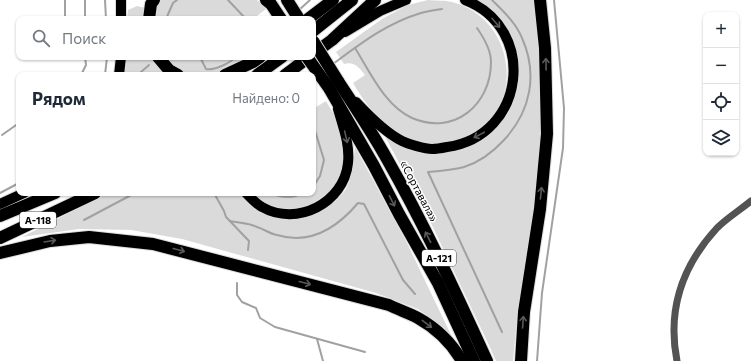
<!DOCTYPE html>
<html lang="ru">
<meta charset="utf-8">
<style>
body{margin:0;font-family:Commissioner,sans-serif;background:#f6f6f7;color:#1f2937}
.controls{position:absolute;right:12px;top:12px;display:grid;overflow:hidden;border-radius:8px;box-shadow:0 1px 3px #0004}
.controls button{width:36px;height:36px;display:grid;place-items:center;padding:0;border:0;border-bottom:1px solid #e0e1e3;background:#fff;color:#1f2937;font:20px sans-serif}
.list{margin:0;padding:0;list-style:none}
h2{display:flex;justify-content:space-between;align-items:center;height:52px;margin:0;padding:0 16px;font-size:17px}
h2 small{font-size:13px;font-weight:400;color:#747a83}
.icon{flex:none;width:22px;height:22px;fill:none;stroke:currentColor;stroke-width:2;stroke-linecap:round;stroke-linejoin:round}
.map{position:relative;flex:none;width:751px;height:361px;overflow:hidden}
.search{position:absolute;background:#fff;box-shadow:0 1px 3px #0004;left:16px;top:16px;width:300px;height:44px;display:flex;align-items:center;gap:10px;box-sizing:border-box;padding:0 14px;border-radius:8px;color:#747a83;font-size:15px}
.panel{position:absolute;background:#fff;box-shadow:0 1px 3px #0004;left:16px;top:72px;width:300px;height:124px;border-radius:8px}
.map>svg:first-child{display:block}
</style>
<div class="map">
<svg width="751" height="361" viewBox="0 0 751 361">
<rect width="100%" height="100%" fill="#fff"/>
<!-- green -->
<g fill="#dadada">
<path d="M161 0H257L266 9 253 19H155L157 6Z"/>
<path d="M428 0C436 1 445 0 452 2 460 4 471 9 477 14 507 35 516 81 496 112 489 124 474 134 461 139 452 142 443 145 434 145 398 146 369 111 353 83L365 75C359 67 354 61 344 64L336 52 382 19 408 5Z"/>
<path d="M474 0H535L539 44 542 127 536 198 518 309 513 361H496L487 341 429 219 382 131 431 153 466 147 485 137 501 122 514 98 518 64 510 37 499 18Z"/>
<path d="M137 6 145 8 143 19H127L128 10Z"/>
<path d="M126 57H151L161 71 168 75H124Z"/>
<path d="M163 57H250L226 71 213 75H188L178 71Z"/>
<path d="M326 101C334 114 342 128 344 143 345 158 341 181 331 193 329 195 326 197 323 198 300 216 272 213 251 193H313V109Z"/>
<path d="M355 147 406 241 454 341 441 326 418 309 376 293 182 239 131 230 79 229 22 237 108 193H239C260 220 290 227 321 211 330 206 340 198 346 189 353 176 353 161 355 147Z"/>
</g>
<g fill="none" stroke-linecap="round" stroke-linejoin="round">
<!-- stream -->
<g stroke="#a1a1a1" stroke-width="2">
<path d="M105 0 106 19"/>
<path d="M228 0 246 19"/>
<path d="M492 0C504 12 516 23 522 38 538 74 531 111 504 140 493 152 480 162 464 167 453 170 441 171 428 172L502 332"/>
<path d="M299 10 310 0"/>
<path d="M65 19V0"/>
<path d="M85 19V0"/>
<path d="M166 19 173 3 177 0"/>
<path d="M355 48C370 72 385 106 412 118 454 136 491 105 491 62 491 50 484 38 477 28"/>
<path d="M200 57 206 69C213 71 231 63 235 57"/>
<path d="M333 64C360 44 387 23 421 13 428 11 435 10 442 9"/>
<path d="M81 75 86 65 85 57"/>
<path d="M105 75 107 57"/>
<path d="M141 75V72L149 65"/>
<path d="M313 124 324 160 320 176 313 187"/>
<path d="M2 135 19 123"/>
<path d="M0 193 19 183"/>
<path d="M214 193 224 211 226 217 249 241 248 250"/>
<path d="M269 193C281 197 291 199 303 193"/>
<path d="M84 220 135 193"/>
<path d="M230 221C239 223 249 223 257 227 264 229 270 234 277 235 310 245 337 228 358 203L364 204 403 280 415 294"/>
<path d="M237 283V295L242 302 256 308 260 318 275 327 365 352"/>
<path d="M317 339 323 361"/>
<path d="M537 361 542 293 563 148 564 108 554 0"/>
</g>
<defs>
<g id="primary">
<path d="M121 19V0"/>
<path d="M345 32 380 11 406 0"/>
<path d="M119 75 121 57"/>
<path d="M356 102C369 116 386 133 402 141 408 144 425 149 432 149 436 149 442 148 447 147 526 136 538 28 465 0"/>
<path d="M246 193C251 198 256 204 262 207 297 227 344 203 348 163 350 144 343 127 338 109"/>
<path d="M0 204 24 193"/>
</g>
<g id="highway">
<path d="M266 0 271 4 281 19"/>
<path d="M287 0 299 19"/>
<path d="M149 19 151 4 154 0"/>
<path d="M308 19 333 0"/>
<path d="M313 31 352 0"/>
<path d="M313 54 332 40 375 0"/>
<path d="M158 57 169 70 178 75"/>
<path d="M225 75 253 62 260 57"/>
<path d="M257 75 282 57"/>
<path d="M285 75 309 57"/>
<path d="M338 81C355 107 372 132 387 159 424 224 456 293 487 361"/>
<path d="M329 88 374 166 399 214 438 283 474 361"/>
<path d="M0 216 55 193"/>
<path d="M0 238 95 193"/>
<path d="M0 253 50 241 89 237 153 244 389 305C399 310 409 313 418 318 436 328 452 344 462 361"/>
<path d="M521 361 524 312 540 209 547 134 545 48 540 0"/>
</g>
</defs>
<!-- primary casing -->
<use href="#primary" stroke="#dbdbdb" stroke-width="12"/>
<!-- highway casing -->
<use href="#highway" stroke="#dbdbdb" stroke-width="14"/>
<!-- street -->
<path stroke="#535353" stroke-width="7" d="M677 361C667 310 682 266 717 228 727 218 740 210 751 201"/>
<!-- primary -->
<use href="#primary" stroke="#000" stroke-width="10"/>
<!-- highway -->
<use href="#highway" stroke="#000" stroke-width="12"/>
<defs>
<g id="highway-bridge">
<path d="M313 41 338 81"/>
<path d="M307 57 329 88"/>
</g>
</defs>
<!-- highway-bridge casing -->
<use href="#highway-bridge" stroke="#dbdbdb" stroke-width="14" stroke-linecap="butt"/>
<!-- highway-bridge -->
<use href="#highway-bridge" stroke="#000" stroke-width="12"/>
</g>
<!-- one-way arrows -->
<defs><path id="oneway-shaft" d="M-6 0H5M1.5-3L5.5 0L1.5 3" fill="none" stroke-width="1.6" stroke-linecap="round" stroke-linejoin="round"/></defs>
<g stroke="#595959">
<use href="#oneway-shaft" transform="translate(496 23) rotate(49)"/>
<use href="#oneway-shaft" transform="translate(546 64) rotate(-91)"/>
<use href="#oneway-shaft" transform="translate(479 135) rotate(152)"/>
<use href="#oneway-shaft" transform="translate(346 137) rotate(77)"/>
<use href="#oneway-shaft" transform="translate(541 193) rotate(-84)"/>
<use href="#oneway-shaft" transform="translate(392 201) rotate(63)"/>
<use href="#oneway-shaft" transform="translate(428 237) rotate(-117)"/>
<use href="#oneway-shaft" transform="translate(50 241) rotate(-9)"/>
<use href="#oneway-shaft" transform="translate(179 250) rotate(15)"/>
<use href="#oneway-shaft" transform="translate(305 283) rotate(15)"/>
<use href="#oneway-shaft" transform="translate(523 322) rotate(-86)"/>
<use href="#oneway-shaft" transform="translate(427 324) rotate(37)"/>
</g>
<g text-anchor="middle" stroke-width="3" stroke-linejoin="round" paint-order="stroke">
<!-- shield labels -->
<g fill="#fff" stroke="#4c4c4c" stroke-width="1">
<rect x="20" y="212" width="36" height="16" rx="3"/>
<rect x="422" y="250" width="34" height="16" rx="3"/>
</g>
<g font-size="10" font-weight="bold" fill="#000">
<text x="38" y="224">А-118</text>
<text x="439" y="262">А-121</text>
</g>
<!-- street labels -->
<g font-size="11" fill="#000" stroke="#fff">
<text transform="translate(419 191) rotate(62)" y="4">«Сортавала»</text>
</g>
</g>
</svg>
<div class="controls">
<button>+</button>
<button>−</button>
<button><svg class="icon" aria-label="locate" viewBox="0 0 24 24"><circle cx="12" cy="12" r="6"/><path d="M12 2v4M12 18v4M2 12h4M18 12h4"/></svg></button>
<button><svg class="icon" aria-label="layers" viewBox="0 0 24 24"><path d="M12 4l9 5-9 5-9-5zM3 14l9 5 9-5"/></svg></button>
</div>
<div class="search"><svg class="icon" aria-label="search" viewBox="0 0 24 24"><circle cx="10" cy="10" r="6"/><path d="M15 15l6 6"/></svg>Поиск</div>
<section class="panel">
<h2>Рядом<small>Найдено: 0</small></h2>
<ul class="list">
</ul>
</section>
</div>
